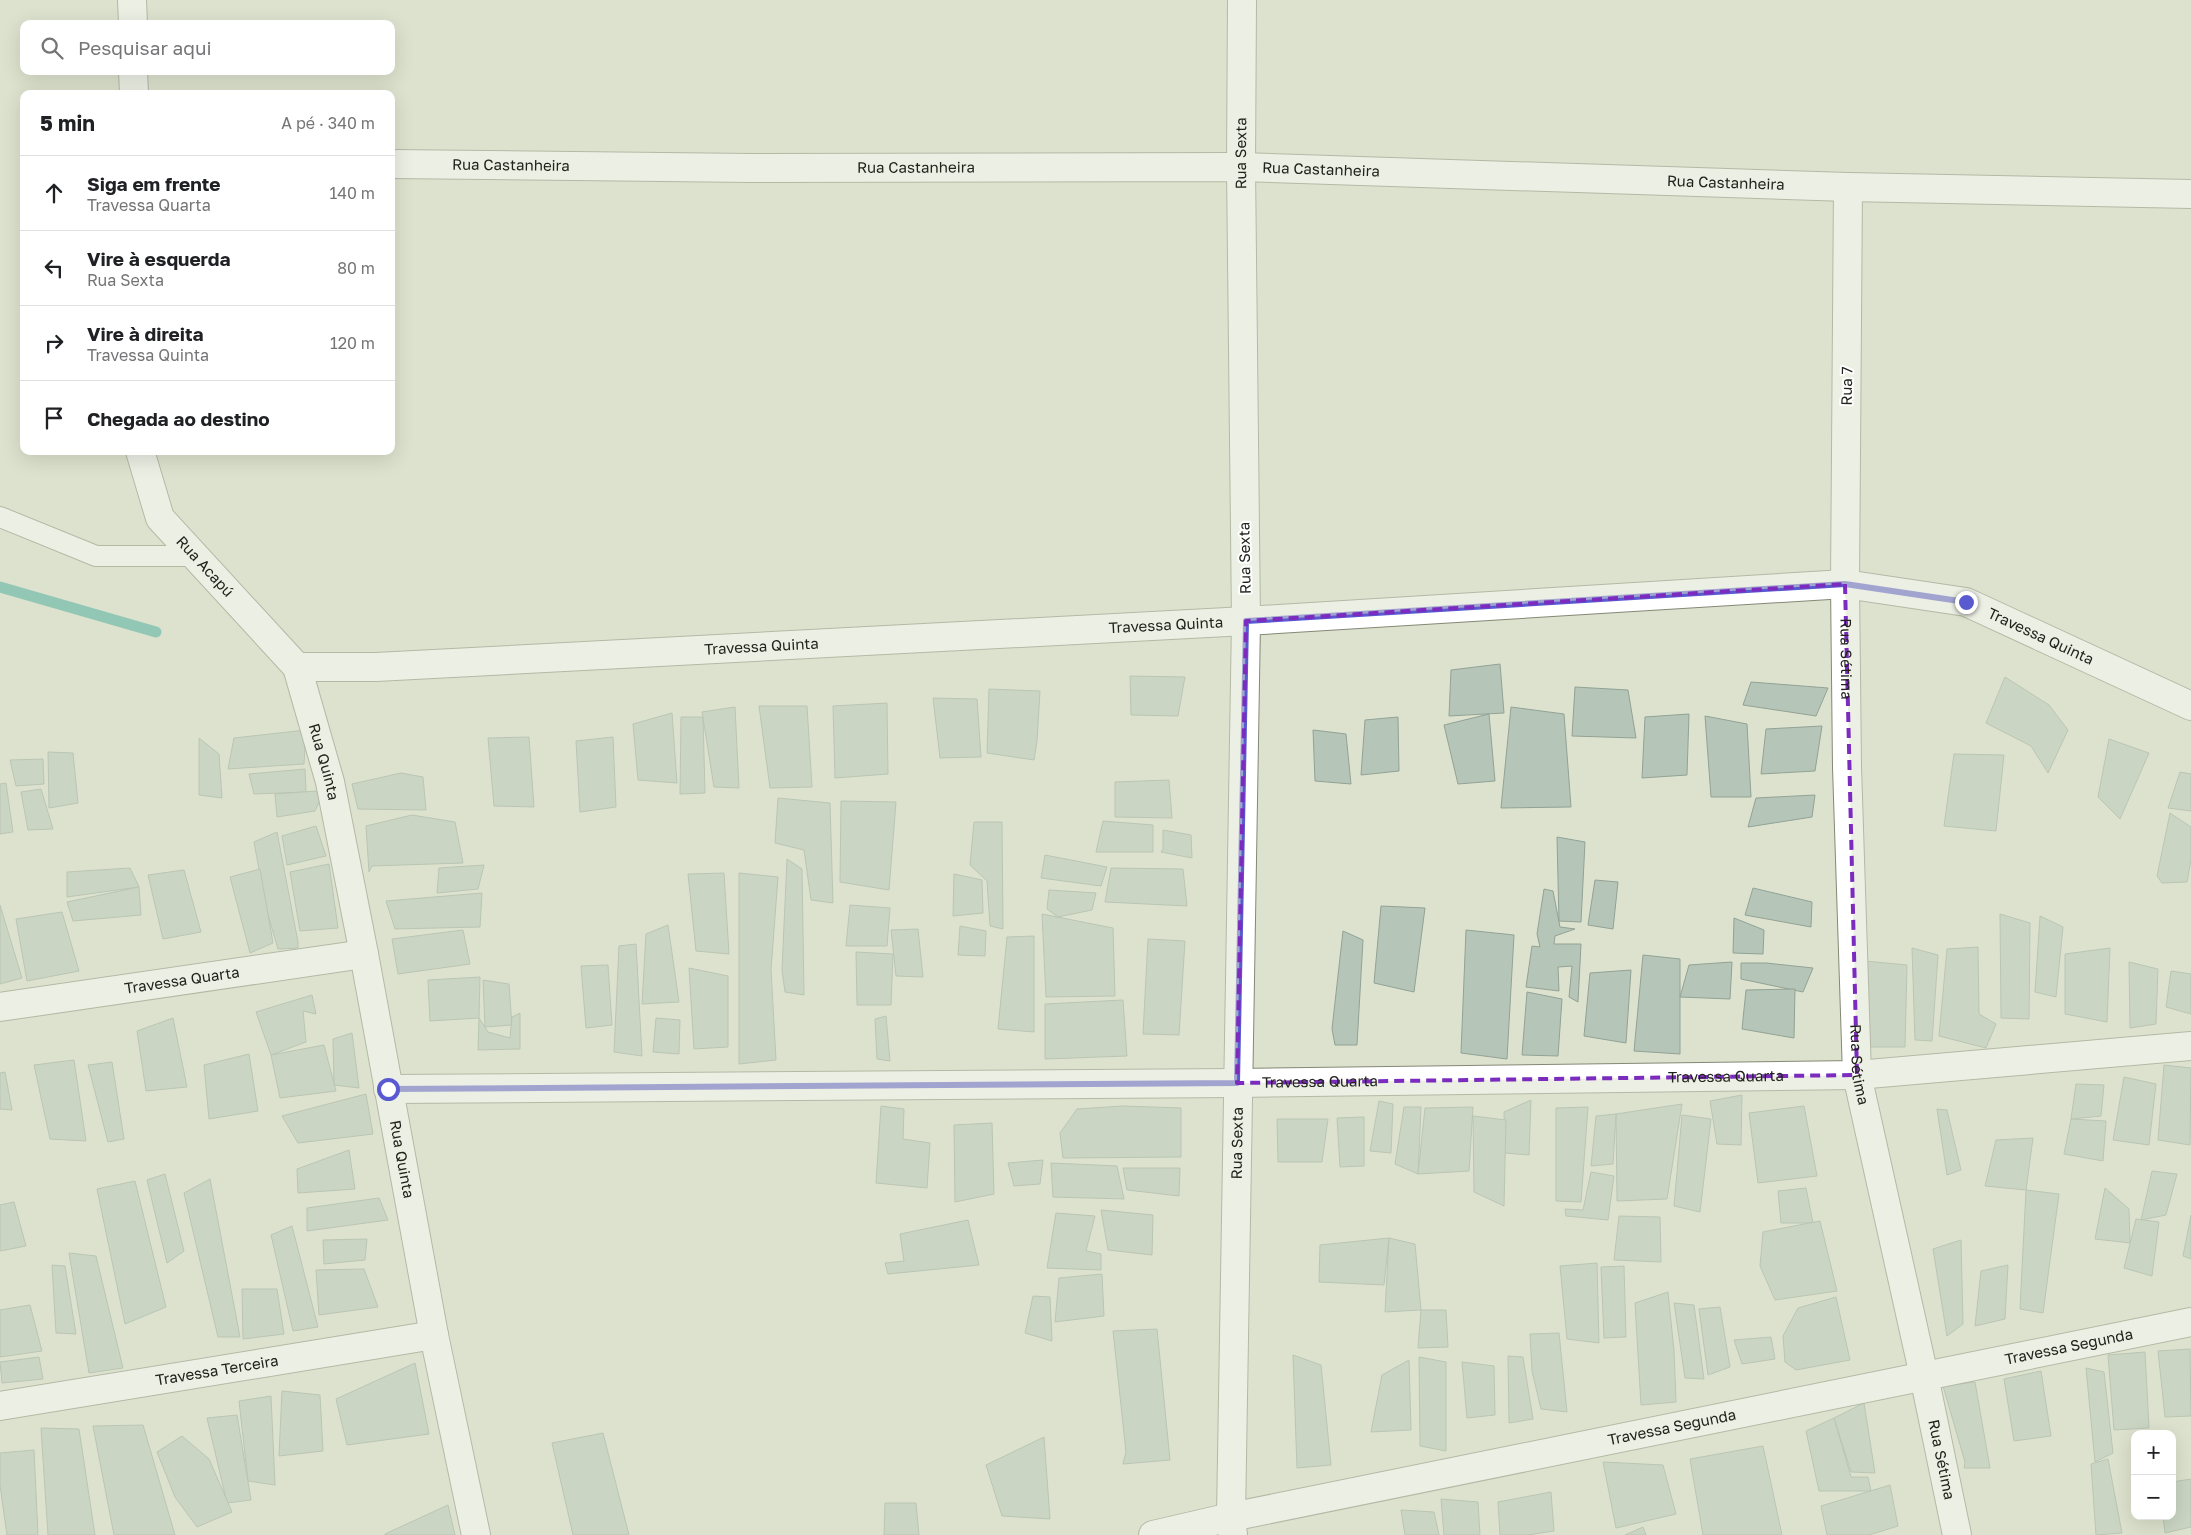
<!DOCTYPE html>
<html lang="pt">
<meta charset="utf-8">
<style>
body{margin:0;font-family:"Golos Text",sans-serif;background:#f6f6f6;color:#202124}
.controls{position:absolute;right:15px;bottom:15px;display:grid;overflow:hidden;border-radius:10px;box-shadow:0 5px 20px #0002}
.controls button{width:45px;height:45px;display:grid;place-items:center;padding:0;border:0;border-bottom:1px solid #e0e0e0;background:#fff;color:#202124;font:25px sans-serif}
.stop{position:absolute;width:15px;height:15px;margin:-11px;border:4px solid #5959d0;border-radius:50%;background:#fff}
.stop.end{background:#5959d0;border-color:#fff;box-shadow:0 1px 5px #0008}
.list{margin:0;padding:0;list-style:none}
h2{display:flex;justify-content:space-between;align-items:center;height:65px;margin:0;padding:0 20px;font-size:21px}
h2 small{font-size:16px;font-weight:400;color:#757577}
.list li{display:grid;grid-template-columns:32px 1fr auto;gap:15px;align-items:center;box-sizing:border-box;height:75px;padding:0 20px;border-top:1px solid #e0e0e0}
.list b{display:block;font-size:19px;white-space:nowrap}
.list p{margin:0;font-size:16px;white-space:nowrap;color:#757577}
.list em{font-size:16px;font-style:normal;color:#757577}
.icon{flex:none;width:28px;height:28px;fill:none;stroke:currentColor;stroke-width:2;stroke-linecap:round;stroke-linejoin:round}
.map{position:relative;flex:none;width:2191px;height:1535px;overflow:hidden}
.search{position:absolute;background:#fff;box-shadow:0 5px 20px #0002;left:20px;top:20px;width:375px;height:55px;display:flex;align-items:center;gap:12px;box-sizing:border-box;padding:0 18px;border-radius:10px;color:#757577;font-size:19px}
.panel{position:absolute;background:#fff;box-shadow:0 5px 20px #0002;left:20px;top:90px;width:375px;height:365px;border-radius:10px}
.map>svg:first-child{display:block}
</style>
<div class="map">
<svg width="2191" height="1535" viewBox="0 0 2191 1535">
<rect width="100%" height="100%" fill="#dde2ce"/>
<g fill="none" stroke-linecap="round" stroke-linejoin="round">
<!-- stream -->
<path stroke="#3aa797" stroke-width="11" d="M0 587 156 632"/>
</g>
<!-- building -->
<g fill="#b5c5b7" stroke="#92a295">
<path d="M1500 664 1504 713 1449 716 1451 670Z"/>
<path d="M1130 676 1185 677 1178 716 1131 715Z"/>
<path d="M2005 677 2049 705 2068 730 2048 773 2031 746 1986 723Z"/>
<path d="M1751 682 1828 688 1816 716 1743 705Z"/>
<path d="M1575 687 1628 690 1636 738 1572 736Z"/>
<path d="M989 689 1040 691 1037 741 1034 760 987 753Z"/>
<path d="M933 698 977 699 981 757 940 758Z"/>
<path d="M887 703 888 774 835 778 833 706Z"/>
<path d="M759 706H807L812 787 770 788Z"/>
<path d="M735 707 739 788 714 787 702 712Z"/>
<path d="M1511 707 1564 714 1571 807 1501 808Z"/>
<path d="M672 713 677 783 638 780 633 724Z"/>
<path d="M1489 714 1495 781 1458 784 1444 725Z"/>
<path d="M1689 714 1687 775 1642 778 1645 717Z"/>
<path d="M1705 716 1747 724 1751 797H1711Z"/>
<path d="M681 717H703L705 793 680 794Z"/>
<path d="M1398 717 1399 771 1361 775 1365 720Z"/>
<path d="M1822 726 1815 771 1761 774 1766 729Z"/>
<path d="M306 730 304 764 228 769 234 738Z"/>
<path d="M1313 730 1346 734 1351 784 1315 781Z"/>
<path d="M529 737 534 807 494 806 488 738Z"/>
<path d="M613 737 616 807 580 812 576 741Z"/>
<path d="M199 738 219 754 222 798 199 795Z"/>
<path d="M2109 739 2149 753 2120 819 2098 797Z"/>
<path d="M48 752 73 753 78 803 49 808Z"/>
<path d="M1954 754 2004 755 1996 831 1944 826Z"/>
<path d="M43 759 44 784 16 786 10 760Z"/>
<path d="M305 769 306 792 254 794 249 774Z"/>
<path d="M2180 772 2191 774V811L2168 808Z"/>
<path d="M401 773 423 777 426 810 358 809 352 784Z"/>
<path d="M1169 780 1172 818 1115 817V782Z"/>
<path d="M6 783 13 832 0 834V784Z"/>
<path d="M41 789 53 829 28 830 21 792Z"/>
<path d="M316 791 321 798 315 811 277 817 275 794Z"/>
<path d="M1815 795 1812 817 1748 827 1756 798Z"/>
<path d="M778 798 830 803 833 903 811 900 804 850 775 843Z"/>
<path d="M841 801 896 802 889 890 840 882Z"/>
<path d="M2170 813 2191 827V860L2187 882 2162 883 2157 876Z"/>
<path d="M412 815 455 822 463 863 372 866 369 872 366 826Z"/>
<path d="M1103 821 1153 825V852H1096Z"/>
<path d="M974 822H1002L1003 929 990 926 987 881 970 865Z"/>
<path d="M316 826 326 856 287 865 282 836Z"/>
<path d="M1163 830 1191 835 1192 858 1161 852 1163 849Z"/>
<path d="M277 832 298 942V948L278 949 266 908 254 842Z"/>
<path d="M1557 837 1585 842 1581 922 1559 921Z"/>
<path d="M1045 855 1107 867 1101 886 1041 878Z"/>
<path d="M787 859 802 869 804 995 785 992 782 970Z"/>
<path d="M329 864 338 928 300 931 290 872Z"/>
<path d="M484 865 478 889 437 893 439 868Z"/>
<path d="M130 868 139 887 67 897V872Z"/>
<path d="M1111 868 1183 869 1187 906 1105 902Z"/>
<path d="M260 869 273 943 250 953 230 877Z"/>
<path d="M184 870 201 932 163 939 148 875Z"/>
<path d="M724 873 729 954 696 951 688 874Z"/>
<path d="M739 873 778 877 771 970 776 1060 739 1064Z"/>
<path d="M954 874 982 880 983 913 953 916Z"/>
<path d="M1595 880 1618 882 1613 929 1588 925Z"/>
<path d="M139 887 141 915 73 921 67 902Z"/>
<path d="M1753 888 1812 902 1811 927 1745 915Z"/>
<path d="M1544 889 1553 891 1560 927 1575 929 1555 936 1554 944H1581L1578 1002 1569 997 1572 966 1558 967 1559 991 1526 987 1532 946 1540 947 1537 934Z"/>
<path d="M1049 890 1096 893 1092 910 1058 917 1047 909Z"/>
<path d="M482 893 480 927 395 929 386 901Z"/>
<path d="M0 905 22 978 0 984Z"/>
<path d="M850 905 890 908 887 946H846Z"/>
<path d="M1381 906 1425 908 1414 992 1374 983Z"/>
<path d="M62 912 79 971 27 981 16 919Z"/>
<path d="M1042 914 1113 928 1115 996 1046 997Z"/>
<path d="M2000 914 2030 923 2029 1019 2001 1018Z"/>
<path d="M2040 916 2063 927 2056 997 2035 992Z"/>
<path d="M1734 918 1764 930 1763 954 1733 953Z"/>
<path d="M668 925 679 1002 642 1004 646 934Z"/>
<path d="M960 926 986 931 985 956 958 955Z"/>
<path d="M918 929 923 977 896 976 891 930Z"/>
<path d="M463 930 470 964 398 974 392 939Z"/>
<path d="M1466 930 1514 935 1507 1059 1461 1053Z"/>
<path d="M1343 931 1363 940 1357 1045H1335L1332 1029Z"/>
<path d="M1034 936V1032L998 1029 1007 937Z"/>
<path d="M1148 939 1185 941 1179 1035 1143 1034Z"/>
<path d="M636 944 642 1056 614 1052 619 946Z"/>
<path d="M1978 947 1979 1014 1996 1024 1986 1048 1939 1036 1947 949Z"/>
<path d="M1912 948 1938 955 1932 1041 1915 1040Z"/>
<path d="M2110 948 2107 1022 2065 1014V954Z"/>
<path d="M856 952 893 954 891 1005H857Z"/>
<path d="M1643 955 1680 959V1054L1634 1051Z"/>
<path d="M1865 961 1907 965 1905 1047H1867Z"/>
<path d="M1732 962 1730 999 1680 997 1689 965Z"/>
<path d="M2129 962 2158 969 2156 1024 2130 1028Z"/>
<path d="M1741 963H1766L1813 968 1803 992 1741 979Z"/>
<path d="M608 965 612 1025 586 1028 581 966Z"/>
<path d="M689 968 728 976V1047L694 1049Z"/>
<path d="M1631 970 1626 1043 1584 1036 1590 973Z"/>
<path d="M2171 971 2191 974V1014L2166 1007Z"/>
<path d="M480 977 479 1018 430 1021 428 980Z"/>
<path d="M483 980 509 984 512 1025 485 1027Z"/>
<path d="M1795 989 1794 1038 1742 1029 1746 990Z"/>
<path d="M1527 992 1562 999 1558 1056 1522 1055Z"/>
<path d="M312 995 316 1014 303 1011 306 1042 271 1055 256 1012Z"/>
<path d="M1123 1000 1127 1056 1045 1059V1004Z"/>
<path d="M520 1013V1049L478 1050 479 1018 488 1032 510 1038 512 1017Z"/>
<path d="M886 1016 890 1061 877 1059 875 1019Z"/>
<path d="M173 1018 187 1087 146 1091 137 1031Z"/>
<path d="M656 1018 680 1020 679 1054 653 1052Z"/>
<path d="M352 1033 359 1088 334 1085 333 1039Z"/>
<path d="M324 1045 336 1091 280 1098 271 1055Z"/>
<path d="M249 1054 258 1111 209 1119 204 1065Z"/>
<path d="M74 1060 86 1141 50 1139 34 1065Z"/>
<path d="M112 1062 124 1139 108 1142 88 1065Z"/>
<path d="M2164 1065 2191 1068 2190 1145 2158 1140Z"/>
<path d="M5 1072 12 1110 0 1109V1073Z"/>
<path d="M2124 1077 2156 1084 2149 1145 2113 1140Z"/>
<path d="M2076 1084 2104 1085 2101 1116 2071 1119Z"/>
<path d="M366 1094 373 1134 298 1143 282 1116Z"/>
<path d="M1742 1095 1741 1145 1717 1144 1710 1101Z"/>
<path d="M1531 1100 1529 1155 1505 1153 1504 1112Z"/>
<path d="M1379 1101 1393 1104 1391 1153 1370 1151Z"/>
<path d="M1682 1104 1667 1199 1617 1201 1616 1114Z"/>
<path d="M881 1106 904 1109 903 1139 930 1143 927 1188 876 1183Z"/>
<path d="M1123 1106 1181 1108V1157L1063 1158 1060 1133 1077 1109Z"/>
<path d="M1804 1106 1817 1176 1758 1183 1749 1113Z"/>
<path d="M1404 1107H1421L1418 1174 1395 1164Z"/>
<path d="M1473 1107 1469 1171 1418 1174 1425 1108Z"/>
<path d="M1588 1107 1581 1202 1556 1201V1108Z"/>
<path d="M1937 1109 1947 1110 1961 1170 1947 1175Z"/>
<path d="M1616 1114 1613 1164 1591 1166 1596 1116Z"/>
<path d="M1682 1115 1711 1119 1700 1212 1674 1206Z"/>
<path d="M1473 1116 1506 1120 1504 1206 1474 1192Z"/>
<path d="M1364 1117V1166L1340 1167 1337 1118Z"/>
<path d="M1277 1119H1328L1322 1162H1278Z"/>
<path d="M2071 1119 2106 1121 2103 1161 2064 1154Z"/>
<path d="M992 1123 994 1194 955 1202 954 1125Z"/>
<path d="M2033 1138 2026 1190 1985 1186 1996 1140Z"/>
<path d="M349 1150 355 1189 298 1193 297 1169Z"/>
<path d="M1043 1160 1040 1184 1014 1186 1008 1163Z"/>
<path d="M1051 1163 1117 1166 1124 1199 1053 1197Z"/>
<path d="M1123 1168H1180L1179 1196 1127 1190Z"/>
<path d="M2152 1171 2177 1174 2166 1215 2141 1220Z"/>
<path d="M1591 1172 1614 1176 1608 1220 1566 1216 1565 1209 1583 1210Z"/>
<path d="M165 1174 184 1251 167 1263 147 1180Z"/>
<path d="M210 1179 240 1337H218L184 1193Z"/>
<path d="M135 1181 166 1307 125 1324 97 1189Z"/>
<path d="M1806 1188 1813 1223H1781L1778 1191Z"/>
<path d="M2105 1188 2129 1209 2130 1243 2095 1239Z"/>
<path d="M2026 1190 2059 1194 2043 1313 2020 1309Z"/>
<path d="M379 1198 388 1220 307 1231V1208Z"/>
<path d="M14 1202 26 1246 0 1251V1205Z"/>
<path d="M1101 1210 1153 1215 1152 1255 1108 1250Z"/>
<path d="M1056 1213 1095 1216 1086 1251 1101 1254V1270L1047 1268Z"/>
<path d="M2191 1215V1259L2183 1256Z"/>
<path d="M1619 1216 1660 1217 1661 1262 1614 1260Z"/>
<path d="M2136 1219 2159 1222 2152 1276 2124 1268Z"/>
<path d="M968 1220 979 1265 888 1274 885 1263 904 1261 900 1234Z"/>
<path d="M1820 1221 1837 1291 1775 1300 1760 1266 1763 1232Z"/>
<path d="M292 1226 318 1327 293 1331 271 1235Z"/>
<path d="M1389 1238 1384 1285 1319 1282 1320 1245Z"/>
<path d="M1389 1238 1415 1244 1421 1310 1385 1312Z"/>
<path d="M367 1239 365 1260 324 1264 323 1240Z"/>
<path d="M1961 1240 1963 1324 1947 1336 1933 1249Z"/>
<path d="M69 1253 96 1256 123 1368 89 1373Z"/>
<path d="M1597 1263 1599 1343 1567 1339 1560 1266Z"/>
<path d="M52 1265 65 1266 76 1334 56 1333Z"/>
<path d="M2008 1265 2005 1319 1975 1326 1981 1271Z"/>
<path d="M1624 1266 1626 1337 1604 1338 1601 1267Z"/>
<path d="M364 1269 378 1307 319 1315 316 1270Z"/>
<path d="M1102 1274 1104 1316 1055 1322 1059 1278Z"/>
<path d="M242 1289H277L284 1334 243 1339Z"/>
<path d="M1668 1292 1674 1351 1676 1402 1641 1405 1635 1303Z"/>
<path d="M1033 1296 1050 1297 1052 1341 1025 1333Z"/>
<path d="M1836 1297 1850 1360 1796 1370 1785 1362 1783 1336 1798 1308Z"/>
<path d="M1674 1303 1694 1305 1704 1379 1685 1378Z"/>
<path d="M30 1305 42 1351 0 1357V1310Z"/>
<path d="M1720 1307 1730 1367 1708 1375 1699 1309Z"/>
<path d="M1421 1310H1446L1448 1347 1418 1348Z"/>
<path d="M1157 1329 1170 1460 1123 1464 1126 1452 1113 1331Z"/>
<path d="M1559 1333 1567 1412 1541 1409 1532 1371 1530 1334Z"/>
<path d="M1771 1337 1775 1359 1742 1364 1734 1340Z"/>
<path d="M2190 1349 2191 1416 2165 1417 2158 1351Z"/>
<path d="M2145 1352 2149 1428 2114 1430 2108 1355Z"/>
<path d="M1293 1355 1321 1365 1331 1465 1297 1468Z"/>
<path d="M1508 1356 1523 1357 1533 1419 1509 1423Z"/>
<path d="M39 1357 43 1379 2 1383 0 1362Z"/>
<path d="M1419 1357 1446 1362V1451L1420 1446Z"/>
<path d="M1409 1360 1411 1430 1371 1432 1382 1375Z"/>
<path d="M1462 1362 1494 1366 1495 1415 1467 1418Z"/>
<path d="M415 1363 429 1434 347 1445 336 1399Z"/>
<path d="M2086 1368 2104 1372 2113 1453 2095 1462Z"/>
<path d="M2041 1371 2051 1436 2014 1441 2004 1379Z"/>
<path d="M1975 1382 1990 1468H1964L1965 1462 1943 1386Z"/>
<path d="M282 1391 320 1395 323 1451 279 1456Z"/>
<path d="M271 1396 275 1485 248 1481 239 1401Z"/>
<path d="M1864 1403 1875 1473 1851 1472 1834 1418Z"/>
<path d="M237 1415 251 1500 227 1503 207 1418Z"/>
<path d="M1834 1418 1851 1477H1868L1871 1491H1819L1806 1431Z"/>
<path d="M143 1425 175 1535H114L93 1426Z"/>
<path d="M41 1428 79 1429 95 1535H48Z"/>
<path d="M603 1433 629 1535H573L552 1443Z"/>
<path d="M182 1436 209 1459 232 1512 197 1527 175 1497 157 1452Z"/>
<path d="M1044 1437 1050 1519 1002 1516 986 1465Z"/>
<path d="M1763 1446 1782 1535H1703L1690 1459Z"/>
<path d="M34 1450 38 1535H7L0 1485V1453Z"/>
<path d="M2108 1459 2122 1533 2096 1535 2091 1464Z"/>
<path d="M1603 1462 1663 1465 1676 1514 1616 1528Z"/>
<path d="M2191 1479V1527L2165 1533 2163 1516H2172V1482Z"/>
<path d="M1890 1485 1898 1526 1869 1535H1827L1821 1506Z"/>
<path d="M1551 1492 1554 1531 1528 1535H1500L1498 1502Z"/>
<path d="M1441 1499 1478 1502 1480 1535H1444Z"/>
<path d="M885 1503H916L919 1535H884Z"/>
<path d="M448 1505 455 1535H385V1534Z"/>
<path d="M1401 1510 1434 1512 1439 1535H1405Z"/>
<path d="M1643 1527 1646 1535H1625Z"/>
</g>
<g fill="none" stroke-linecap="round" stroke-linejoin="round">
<defs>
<path id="service" d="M0 517 96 556H195"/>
<g id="minor">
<path d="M132 0 133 24"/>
<path d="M133 71 134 94"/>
<path id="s1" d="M391 164 751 168 1241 167 1848 187 2191 194"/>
<path id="s2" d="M1848 187 1845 584 1847 767 1857 1075 1924 1376 1957 1535"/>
<path id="s3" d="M140 451 160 518 297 667 330 782 364 954 434 1335 476 1535"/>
<path id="s4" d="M297 667H376L1246 621 1845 584 1966 602 2191 706"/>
<path id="s5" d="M0 1007 364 954"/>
<path id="s6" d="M388 1089 1237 1083 1857 1075 2191 1046"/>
<path id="s7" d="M0 1406 434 1335"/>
<path id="s8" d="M1153 1535 1231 1517 2191 1322"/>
</g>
<g id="tertiary">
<path id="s9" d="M1233 1535 1231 1517 1246 621 1241 167 1242 0"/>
</g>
</defs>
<!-- service casing -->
<use href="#service" stroke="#848876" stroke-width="22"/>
<!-- minor casing -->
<use href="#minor" stroke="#848876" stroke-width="30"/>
<!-- tertiary casing -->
<use href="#tertiary" stroke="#848876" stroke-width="30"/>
<!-- service -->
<use href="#service" stroke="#fff" stroke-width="20"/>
<!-- minor -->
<use href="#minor" stroke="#fff" stroke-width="28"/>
<!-- tertiary -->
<use href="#tertiary" stroke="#fff" stroke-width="28"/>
</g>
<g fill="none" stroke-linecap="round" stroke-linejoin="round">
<!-- route -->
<path stroke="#5959d0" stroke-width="6" d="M388 1089 1237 1083 1246 621 1845 584 1966 602"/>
</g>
<!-- marked area -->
<path d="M0 0H2191V1535H0ZM1845 584 1857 1075 1237 1083 1246 621Z" fill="#dde2ce" fill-opacity=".55" fill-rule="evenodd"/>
<path fill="none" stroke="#7b2cbf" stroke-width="4" stroke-dasharray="10 6" stroke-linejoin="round" d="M1845 584 1857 1075 1237 1083 1246 621Z"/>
<g text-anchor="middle" stroke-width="4" stroke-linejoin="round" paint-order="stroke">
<!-- street labels -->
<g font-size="15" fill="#22231c" stroke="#fff">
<text dy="5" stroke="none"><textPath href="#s9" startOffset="1382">Rua Sexta</textPath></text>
<text dy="5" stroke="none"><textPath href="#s1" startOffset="120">Rua Castanheira</textPath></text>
<text dy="5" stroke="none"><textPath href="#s1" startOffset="525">Rua Castanheira</textPath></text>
<text dy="5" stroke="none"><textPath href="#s1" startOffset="930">Rua Castanheira</textPath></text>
<text dy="5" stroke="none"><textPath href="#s1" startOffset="1335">Rua Castanheira</textPath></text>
<text transform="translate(1847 386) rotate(-89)" y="5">Rua 7</text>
<text transform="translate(1245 558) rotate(-91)" y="5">Rua Sexta</text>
<text dy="5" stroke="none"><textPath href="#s3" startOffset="136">Rua Acapú</textPath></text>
<text dy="5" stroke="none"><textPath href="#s4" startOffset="870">Travessa Quinta</textPath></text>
<text dy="5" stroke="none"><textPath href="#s4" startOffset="1755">Travessa Quinta</textPath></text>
<text dy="5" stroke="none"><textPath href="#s4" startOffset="465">Travessa Quinta</textPath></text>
<text dy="5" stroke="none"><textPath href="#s2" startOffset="472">Rua Sétima</textPath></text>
<text dy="5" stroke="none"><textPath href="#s3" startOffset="371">Rua Quinta</textPath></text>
<text dy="5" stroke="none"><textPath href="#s5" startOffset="184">Travessa Quarta</textPath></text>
<text dy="5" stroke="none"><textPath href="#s2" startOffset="878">Rua Sétima</textPath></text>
<text dy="5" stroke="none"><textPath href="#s6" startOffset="1338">Travessa Quarta</textPath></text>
<text dy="5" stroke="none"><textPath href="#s6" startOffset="932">Travessa Quarta</textPath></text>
<text dy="5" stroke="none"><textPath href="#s9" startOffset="392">Rua Sexta</textPath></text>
<text dy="5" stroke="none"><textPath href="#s3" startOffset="776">Rua Quinta</textPath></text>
<text dy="5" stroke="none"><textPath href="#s8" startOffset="935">Travessa Segunda</textPath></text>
<text dy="5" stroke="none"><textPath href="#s7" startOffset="220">Travessa Terceira</textPath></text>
<text dy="5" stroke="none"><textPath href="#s8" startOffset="530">Travessa Segunda</textPath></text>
<text dy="5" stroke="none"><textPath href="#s2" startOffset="1282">Rua Sétima</textPath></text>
</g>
</g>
</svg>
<div class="controls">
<button>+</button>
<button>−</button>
</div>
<div class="stop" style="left:388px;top:1089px"></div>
<div class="stop end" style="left:1966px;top:602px"></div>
<div class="search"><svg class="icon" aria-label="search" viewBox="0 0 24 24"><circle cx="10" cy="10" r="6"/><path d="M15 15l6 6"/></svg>Pesquisar aqui</div>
<section class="panel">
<h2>5 min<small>A pé · 340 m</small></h2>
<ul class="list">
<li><svg class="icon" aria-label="ahead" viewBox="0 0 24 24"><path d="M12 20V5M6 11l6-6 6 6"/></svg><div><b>Siga em frente</b><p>Travessa Quarta</p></div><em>140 m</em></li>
<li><svg class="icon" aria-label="left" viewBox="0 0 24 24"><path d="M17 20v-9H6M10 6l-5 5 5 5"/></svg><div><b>Vire à esquerda</b><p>Rua Sexta</p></div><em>80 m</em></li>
<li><svg class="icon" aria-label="right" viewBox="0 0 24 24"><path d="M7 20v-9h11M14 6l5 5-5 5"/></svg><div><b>Vire à direita</b><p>Travessa Quinta</p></div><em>120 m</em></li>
<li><svg class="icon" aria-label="arrive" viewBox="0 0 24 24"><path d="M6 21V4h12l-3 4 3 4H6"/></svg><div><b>Chegada ao destino</b></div></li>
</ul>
</section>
</div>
